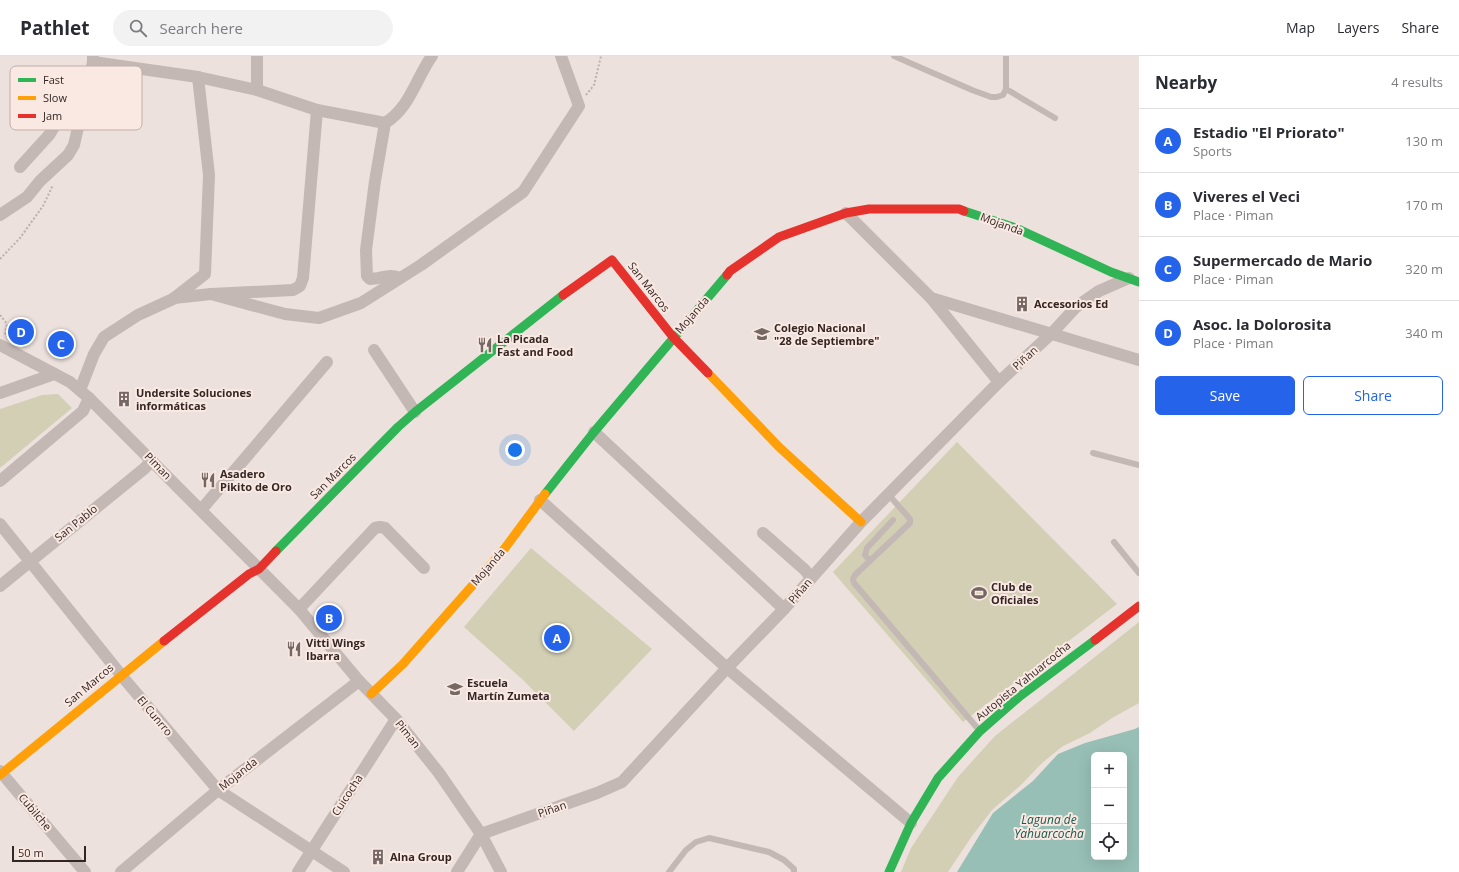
<!DOCTYPE html>
<meta charset="utf-8">
<style>
body{margin:0;font-family:"Open Sans",sans-serif;background:#f2f2f3;color:#2b2b33}
.controls{position:absolute;right:12px;bottom:12px;display:grid;overflow:hidden;border-radius:6px;box-shadow:0 4px 16px #0002}
.controls button{width:36px;height:36px;display:grid;place-items:center;padding:0;border:0;border-bottom:1px solid #e1e1e2;background:#fff;color:#2b2b33;font:20px sans-serif}
.scale{position:absolute;left:12px;bottom:10px;width:74px;box-sizing:border-box;padding-left:4px;border:2px solid #342624;border-top:0;font-size:11px;line-height:14px;white-space:nowrap;color:#342624;-webkit-text-stroke:3px #fae9e2;paint-order:stroke}
.you{position:absolute;left:515px;top:394px;width:14px;height:14px;margin:-10px;border:3px solid #fff;border-radius:50%;background:#1a73e8;box-shadow:0 0 0 6px #1a73e833}
.badge{display:grid;place-items:center;width:26px;height:26px;border-radius:50%;background:#2563eb;color:#fff;font-size:13px;font-weight:700}
.pin{position:absolute;translate:-50% -50%;border:2px solid #fff;box-shadow:0 1px 4px #0006}
.list{margin:0;padding:0;list-style:none}
h2{display:flex;justify-content:space-between;align-items:center;height:52px;margin:0;padding:0 16px;font-size:17px}
h2 small{font-size:13px;font-weight:400;color:#7c7c81}
.list li{display:grid;grid-template-columns:26px 1fr auto;gap:12px;align-items:center;box-sizing:border-box;height:64px;padding:0 16px;border-top:1px solid #e1e1e2}
.list b{display:block;font-size:15px;white-space:nowrap}
.list p{margin:0;font-size:13px;white-space:nowrap;color:#7c7c81}
.list em{font-size:13px;font-style:normal;color:#7c7c81}
.actions{display:flex;gap:8px;padding:12px 16px}
.actions a{flex:1;padding:9px 0;border:1px solid #2563eb;border-radius:6px;text-align:center;font-size:14px;color:#2563eb}
.actions .main{background:#2563eb;color:#fff}
.icon{flex:none;width:22px;height:22px;fill:none;stroke:currentColor;stroke-width:2;stroke-linecap:round;stroke-linejoin:round}
.map{position:relative;flex:none;width:1139px;height:816px;overflow:hidden}
header{display:flex;align-items:center;gap:24px;box-sizing:border-box;height:56px;padding:0 20px;background:#fff;border-bottom:1px solid #e1e1e2}
header strong{font-size:19px}
nav{display:flex;gap:22px;margin-inline-start:auto;font-size:14px}
.search{width:280px;height:36px;background:#f2f2f3;display:flex;align-items:center;gap:10px;box-sizing:border-box;padding:0 14px;border-radius:22px;color:#7c7c81;font-size:15px}
main{display:flex}
aside{flex:1;background:#fff}
.map>svg:first-child{display:block}
</style>
<header>
<strong>Pathlet</strong>
<div class="search"><svg class="icon" aria-label="search" viewBox="0 0 24 24"><circle cx="10" cy="10" r="6"/><path d="M15 15l6 6"/></svg>Search here</div>
<nav><a>Map</a><a>Layers</a><a>Share</a></nav>
</header>
<main>
<div class="map">
<svg width="1139" height="816" viewBox="0 0 1139 816">
<rect width="100%" height="100%" fill="#ece1dc"/>
<!-- green -->
<g fill="#d2cfb5">
<path d="M58 338 72 352 0 412V353L42 339Z"/>
<path d="M957 386 1117 548 963 666 833 516Z"/>
<path d="M531 492 652 593 574 675 523 624 464 571Z"/>
<path d="M1139 566V647L1112 662 1090 677 1063 690 1042 707 1022 728 992 754 972 780 948 816H901L911 792 958 721 995 680Z"/>
</g>
<!-- water -->
<path fill="#97bfb5" fill-rule="evenodd" d="M1139 671V816H957L993 757 1033 725 1058 698 1085 687 1135 673ZM1094 699H1124V801H1094Z"/>
<g fill="none" stroke-linecap="round" stroke-linejoin="round">
<!-- path -->
<g stroke="#bdb1ae" stroke-width="2" stroke-dasharray="2 2" stroke-linecap="butt">
<path d="M586 39 594 29 601 0"/>
<path d="M0 203 20 182 43 150 53 129"/>
<path d="M0 259 7 268 5 280"/>
</g>
<!-- lane -->
<g stroke="#c4b8b5" stroke-width="6">
<path d="M894 0 972 34 991 41H997L1003 39 1006 33V0"/>
<path d="M1006 33 1055 62"/>
<path d="M1093 397 1139 409"/>
<path d="M888 438 910 463V467L855 519 853 523 854 527 979 674"/>
<path d="M1114 486 1139 517"/>
<path d="M869 504 865 499 867 492 893 464"/>
<path d="M669 816 686 794 696 786 709 782 769 796 784 804 794 813V816"/>
</g>
<!-- street -->
<g stroke="#c4b8b5" stroke-width="12">
<path d="M93 6 198 21 257 34 317 54 385 67C410 52 416 22 432 0"/>
<path d="M257 34V0"/>
<path d="M385 67 375 125 366 194 367 220 370 223C381 223 390 217 400 222"/>
<path d="M20 111 49 79 57 66 61 63 67 61 81 64"/>
<path d="M846 157 931 242 1139 304"/>
<path d="M0 159 27 141 40 125 68 99 74 89 93 6V0"/>
<path d="M211 238 285 258 319 262 361 247 421 209 523 136 579 50 561 0"/>
<path d="M174 242 211 238 293 234 300 230 303 222 317 54"/>
<path d="M931 242 999 326"/>
<path d="M0 289 70 326 89 342 299 553 359 625 396 663 439 717 481 778 501 816"/>
<path d="M374 294 415 356"/>
<path d="M80 334 94 298 104 281 138 259 173 243 205 218 209 119 198 21"/>
<path d="M0 337 54 318"/>
<path d="M594 376 784 553"/>
<path d="M0 425 83 355 89 342"/>
<path d="M540 444 727 612 911 767"/>
<path d="M201 454 327 306"/>
<path d="M0 468 121 619 218 734 344 816"/>
<path d="M763 477 805 514 811 522"/>
<path d="M0 530 145 412 152 404"/>
<path d="M299 553 375 472 380 471 385 472 424 512"/>
<path d="M0 715 85 816"/>
<path d="M121 816 218 734 359 625"/>
<path d="M298 816 396 663"/>
<path d="M457 816 481 778 597 737 622 726 727 612 784 553 861 466 999 326 1052 277 1076 251 1099 235 1129 222"/>
</g>
<!-- fast -->
<g stroke="#30b455" stroke-width="9">
<path d="M964 155 1016 172 1111 216 1139 226"/>
<path d="M545 438 594 376 727 219"/>
<path d="M276 495 398 371 415 356 563 239"/>
<path d="M889 816 911 767 938 722 980 675 1019 641 1095 584"/>
</g>
<!-- slow -->
<g stroke="#ff9f0a" stroke-width="9">
<path d="M708 317 779 391 861 466"/>
<path d="M371 638 403 608 502 496 545 438"/>
<path d="M0 719 164 585"/>
</g>
<!-- jam -->
<g stroke="#e5322d" stroke-width="9">
<path d="M727 219 730 215 779 181 846 157 869 153H959L964 155"/>
<path d="M563 239 612 204 673 281 708 317"/>
<path d="M1095 584 1139 550"/>
<path d="M164 585 249 518 259 513 276 495"/>
</g>
</g>
<!-- icons -->
<defs>
<symbol id="building-bare" viewBox="-9 -9 18 18"><path d="M-4-6H4V6H1V3H-1V6H-4ZM-2.5-4.3h1.7v1.8h-1.7ZM.8-4.3h1.7v1.8H.8ZM-2.5-1h1.7V.8h-1.7ZM.8-1h1.7V.8H.8Z" fill="#746764" stroke="#fae9e2" stroke-width="2.5" paint-order="stroke"/></symbol>
<symbol id="school-bare" viewBox="-9 -9 18 18"><path d="M0-5L7-2L0 1L-7-2ZM-4 1L0 2.5L4 1V4Q0 6-4 4Z" fill="#746764" stroke="#fae9e2" stroke-width="2.5" paint-order="stroke"/></symbol>
<symbol id="restaurant-bare" viewBox="-9 -9 18 18"><path d="M-5-6h1v4h1v-4h1v4h1v-4h1v5L-1.5 .5V6h-2V.5L-5-1ZM5-6V6H3V1.5H1.5Q1.5-4 5-6Z" fill="#746764" stroke="#fae9e2" stroke-width="2.5" paint-order="stroke"/></symbol>
<symbol id="stadium-bare" viewBox="-9 -9 18 18"><path d="M0-5a6.5 5 0 1 0 0 10a6.5 5 0 1 0 0-10ZM-3.5-1.8h7v3.6h-7Z" fill="#746764" stroke="#fae9e2" stroke-width="2.5" paint-order="stroke"/></symbol>
</defs>
<g fill-rule="evenodd">
<use href="#building-bare" x="1011" y="237" width="22" height="22"/>
<use href="#school-bare" x="751" y="267" width="22" height="22"/>
<use href="#restaurant-bare" x="474" y="278" width="22" height="22"/>
<use href="#building-bare" x="113" y="332" width="22" height="22"/>
<use href="#restaurant-bare" x="197" y="413" width="22" height="22"/>
<use href="#stadium-bare" x="968" y="526" width="22" height="22"/>
<use href="#restaurant-bare" x="283" y="582" width="22" height="22"/>
<use href="#school-bare" x="444" y="622" width="22" height="22"/>
<use href="#building-bare" x="367" y="790" width="22" height="22"/>
</g>
<g text-anchor="middle" stroke-width="4" stroke-linejoin="round" paint-order="stroke">
<!-- street labels -->
<g font-size="11" fill="#342624" stroke="#fae9e2">
<text transform="translate(1002 168) rotate(20)" y="4">Mojanda</text>
<text transform="translate(649 231) rotate(52)" y="4">San Marcos</text>
<text transform="translate(692 259) rotate(-49)" y="4">Mojanda</text>
<text transform="translate(1025 302) rotate(-43)" y="4">Piñan</text>
<text transform="translate(158 410) rotate(46)" y="4">Piman</text>
<text transform="translate(333 420) rotate(-45)" y="4">San Marcos</text>
<text transform="translate(76 467) rotate(-39)" y="4">San Pablo</text>
<text transform="translate(488 511) rotate(-49)" y="4">Mojanda</text>
<text transform="translate(800 535) rotate(-49)" y="4">Piñan</text>
<text transform="translate(1023 625) rotate(-39)" y="4">Autopista Yahuarcocha</text>
<text transform="translate(89 629) rotate(-40)" y="4">San Marcos</text>
<text transform="translate(155 660) rotate(50)" y="4">El Cunrro</text>
<text transform="translate(408 678) rotate(51)" y="4">Piman</text>
<text transform="translate(238 718) rotate(-38)" y="4">Mojanda</text>
<text transform="translate(347 739) rotate(-57)" y="4">Cuicocha</text>
<text transform="translate(552 753) rotate(-19)" y="4">Piñan</text>
<text transform="translate(35 756) rotate(50)" y="4">Cubilche</text>
</g>
<!-- poi labels -->
<g font-size="11" font-weight="bold" fill="#342624" stroke="#fae9e2" text-anchor="start">
<text x="1034" y="252">Accesorios Ed</text>
<text x="774" y="276">Colegio Nacional<tspan x="774" dy="13">"28 de Septiembre"</tspan></text>
<text x="497" y="287">La Picada<tspan x="497" dy="13">Fast and Food</tspan></text>
<text x="136" y="341">Undersite Soluciones<tspan x="136" dy="13">informáticas</tspan></text>
<text x="220" y="422">Asadero<tspan x="220" dy="13">Pikito de Oro</tspan></text>
<text x="991" y="535">Club de<tspan x="991" dy="13">Oficiales</tspan></text>
<text x="306" y="591">Vitti Wings<tspan x="306" dy="13">Ibarra</tspan></text>
<text x="467" y="631">Escuela<tspan x="467" dy="13">Martín Zumeta</tspan></text>
<text x="390" y="805">Alna Group</text>
</g>
<!-- water labels -->
<g font-size="12" font-style="italic" fill="#18584d" stroke="#fae9e2">
<text x="1049" y="768">Laguna de<tspan x="1049" dy="14">Yahuarcocha</tspan></text>
</g>
</g>
<!-- legend -->
<rect x="10" y="10" width="132" height="64" rx="6" fill="#fae9e2" stroke="#bfaea9" stroke-width="1"/>
<rect x="18" y="22" width="18" height="4" fill="#30b455"/>
<rect x="18" y="40" width="18" height="4" fill="#ff9f0a"/>
<rect x="18" y="58" width="18" height="4" fill="#e5322d"/>
<g font-size="11" fill="#342624">
<text x="43" y="28">Fast</text>
<text x="43" y="46">Slow</text>
<text x="43" y="64">Jam</text>
</g>
</svg>
<div class="controls">
<button>+</button>
<button>−</button>
<button><svg class="icon" aria-label="locate" viewBox="0 0 24 24"><circle cx="12" cy="12" r="6"/><path d="M12 2v4M12 18v4M2 12h4M18 12h4"/></svg></button>
</div>
<div class="scale">50 m</div>
<div class="you"></div>
<div class="pin badge" style="left:557px;top:582px">A</div>
<div class="pin badge" style="left:329px;top:562px">B</div>
<div class="pin badge" style="left:61px;top:288px">C</div>
<div class="pin badge" style="left:21px;top:276px">D</div>
</div>
<aside>
<h2>Nearby<small>4 results</small></h2>
<ul class="list">
<li><span class="badge">A</span><div><b>Estadio &quot;El Priorato&quot;</b><p>Sports</p></div><em>130 m</em></li>
<li><span class="badge">B</span><div><b>Viveres el Veci</b><p>Place · Piman</p></div><em>170 m</em></li>
<li><span class="badge">C</span><div><b>Supermercado de Mario</b><p>Place · Piman</p></div><em>320 m</em></li>
<li><span class="badge">D</span><div><b>Asoc. la Dolorosita</b><p>Place · Piman</p></div><em>340 m</em></li>
</ul>
<div class="actions"><a class="main">Save</a><a>Share</a></div>
</aside>
</main>
